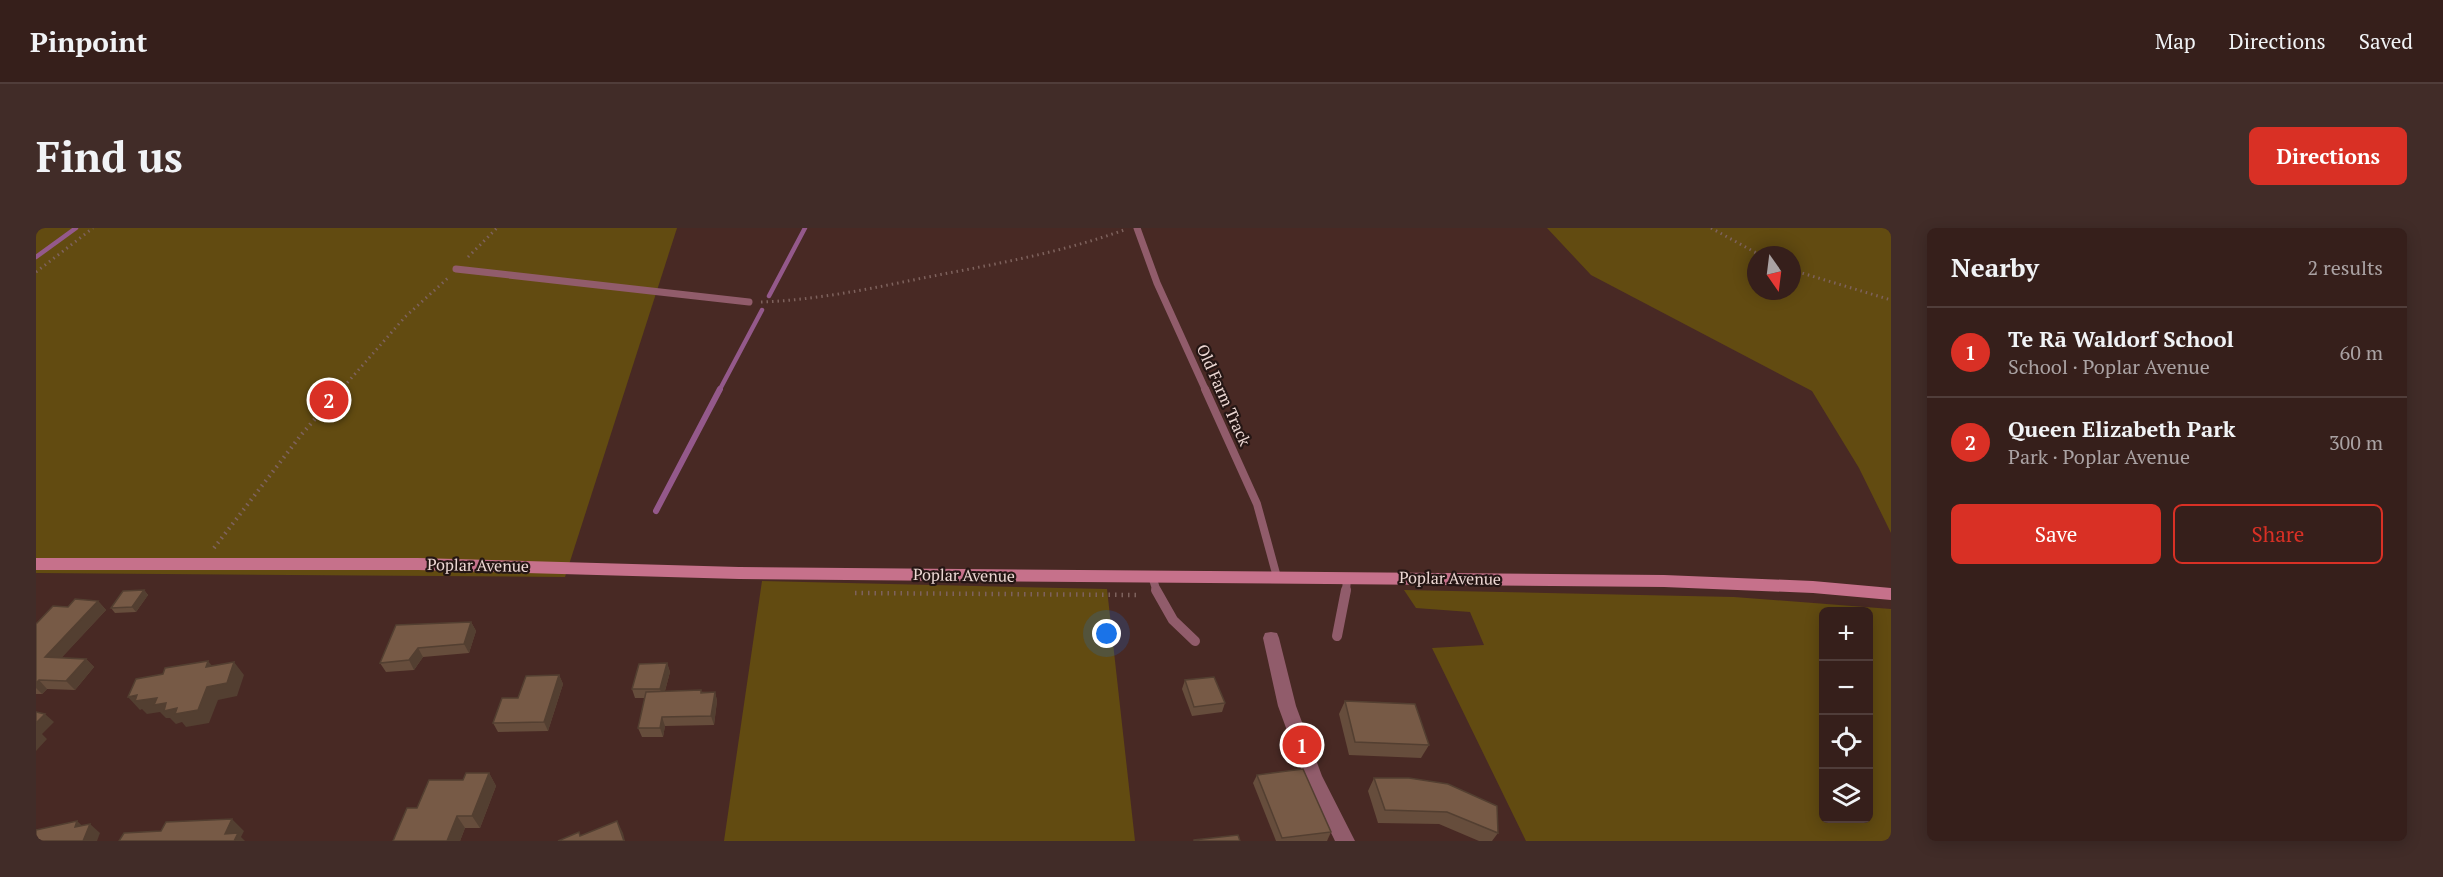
<!DOCTYPE html>
<meta charset="utf-8">
<style>
body{margin:0;font-family:"PT Serif",serif;background:#412c28;color:#f1f3f6}
.controls{position:absolute;right:18px;bottom:18px;display:grid;overflow:hidden;border-radius:9px;box-shadow:0 3px 15px #0003}
.controls button{width:54px;height:54px;display:grid;place-items:center;padding:0;border:0;border-bottom:2px solid #503d3a;background:#361f1b;color:#f1f3f6;font:30px sans-serif}
.compass{position:absolute;left:1711px;top:18px;width:54px;height:54px;border-radius:50%;background:#361f1b;box-shadow:0 3px 15px #0003;rotate:166deg}
.you{position:absolute;left:1071px;top:406px;width:21px;height:21px;margin:-15px;border:4px solid #fff;border-radius:50%;background:#1a73e8;box-shadow:0 0 0 9px #1a73e833}
.badge{display:grid;place-items:center;width:39px;height:39px;border-radius:50%;background:#d93025;color:#fff;font-size:20px;font-weight:700}
.pin{position:absolute;translate:-50% -50%;border:3px solid #fff;box-shadow:0 2px 6px #0006}
.list{margin:0;padding:0;list-style:none}
h2{display:flex;justify-content:space-between;align-items:center;height:78px;margin:0;padding:0 24px;font-size:26px}
h2 small{font-size:20px;font-weight:400;color:#aaa2a3}
.list li{display:grid;grid-template-columns:39px 1fr auto;gap:18px;align-items:center;box-sizing:border-box;height:90px;padding:0 24px;border-top:2px solid #503d3a}
.list b{display:block;font-size:22px;white-space:nowrap}
.list p{margin:0;font-size:20px;white-space:nowrap;color:#aaa2a3}
.list em{font-size:20px;font-style:normal;color:#aaa2a3}
.actions{display:flex;gap:12px;padding:18px 24px}
.actions a{flex:1;padding:14px 0;border:2px solid #d93025;border-radius:9px;text-align:center;font-size:21px;color:#d93025}
.actions .main{background:#d93025;color:#fff}
.icon{flex:none;width:33px;height:33px;fill:none;stroke:currentColor;stroke-width:2;stroke-linecap:round;stroke-linejoin:round}
.map{position:relative;flex:none;width:1855px;height:613px;overflow:hidden;border-radius:9px}
header{display:flex;align-items:center;gap:36px;box-sizing:border-box;height:84px;padding:0 30px;background:#361f1b;border-bottom:2px solid #503d3a}
header strong{font-size:28px}
nav{display:flex;gap:33px;margin-inline-start:auto;font-size:21px}
.intro{display:flex;align-items:center;justify-content:space-between;box-sizing:border-box;height:144px;padding:0 36px}
h1{margin:0;font-size:42px}
.button{padding:15px 27px;border-radius:9px;background:#d93025;color:#fff;font-size:21px;font-weight:700}
main{display:flex;gap:36px;padding:0 36px}
aside{flex:1;background:#361f1b;border-radius:9px;box-shadow:0 3px 15px #0003}
.map>svg:first-child{display:block}
</style>
<header>
<strong>Pinpoint</strong>
<nav><a>Map</a><a>Directions</a><a>Saved</a></nav>
</header>
<div class="intro"><h1>Find us</h1><a class="button">Directions</a></div>
<main>
<div class="map">
<svg width="1855" height="613" viewBox="0 0 1855 613">
<rect width="100%" height="100%" fill="#482924"/>
<!-- green -->
<g fill="#624b11" fill-rule="evenodd">
<path d="M0 0H641L529 349 0 345Z"/>
<path d="M1511 0H1855V305L1823 240 1776 163 1555 47ZM1720 27H1756V63H1720Z"/>
<path d="M726 353 1071 361 1099 613H688Z"/>
<path d="M1368 362 1698 369 1855 381V613H1490L1396 420 1448 417 1434 384 1380 380ZM1788 383H1832V590H1788Z"/>
</g>
<g fill="none" stroke-linecap="round" stroke-linejoin="round">
<!-- stream-far1 -->
<g stroke="#94598b" stroke-width="4.5">
<path d="M0 29 40 0"/>
<path d="M733 68 769 0"/>
<path d="M683 163 726 82"/>
</g>
<!-- stream -->
<path stroke="#94598b" stroke-width="6" d="M620 283 684 161"/>
<!-- path-far2 -->
<g stroke="#7e625d" stroke-width="3" stroke-dasharray="1.5 4" stroke-linecap="butt">
<path d="M1675 0 1724 27"/>
<path d="M432 29 461 0"/>
<path d="M1756 42 1855 72"/>
<path d="M0 44 57 0"/>
<path d="M725 74C782 72 837 60 892 49 959 36 1024 25 1088 2"/>
<path d="M304 163 369 89 412 50"/>
</g>
<!-- path-far1 -->
<path stroke="#7e625d" stroke-width="4" stroke-dasharray="1.5 4.5" stroke-linecap="butt" d="M178 320 265 207 305 161"/>
<!-- path -->
<path stroke="#7e625d" stroke-width="4.5" stroke-dasharray="1.5 5" stroke-linecap="butt" d="M819 365 1102 367"/>
<!-- lane-far2 -->
<g stroke="#915c6b" stroke-width="7">
<path d="M1101 0 1121 55 1170 163"/>
<path d="M420 41 713 74"/>
</g>
<!-- lane-far1 -->
<g stroke="#915c6b" stroke-width="8">
<path d="M1169 161 1221 276 1241 349"/>
<path d="M1116 348 1121 364"/>
<path d="M1310 364 1311 349"/>
</g>
<!-- lane -->
<g stroke="#915c6b" stroke-width="10">
<path d="M1120 362 1137 392 1159 413"/>
<path d="M1301 408 1310 362"/>
</g>
<!-- street -->
<path fill="#915c6b" fill-rule="evenodd" d="M1235 404 1241 405 1243 410 1260 478 1286 548 1319 613H1299L1268 549 1242 478 1227 410 1229 405Z"/>
<!-- secondary -->
<path fill="#c6718b" fill-rule="evenodd" d="M0 330H382L703 339 1628 347 1777 353 1855 360V372L1777 365 1628 359 703 351 382 342H0Z"/>
</g>
<!-- wall -->
<g fill="#664d3c">
<path d="M108 362 112 367 100 384 79 385 75 380Z"/>
<path d="M62 373 70 382 25 430 50 431 58 439 39 462 11 461 6 466H0V396L32 379Z"/>
<path d="M435 394 440 403 433 425 387 429 378 442 350 444 344 435Z"/>
<path d="M631 435 634 444 629 463 679 464 681 473 678 497 629 498 627 509H606L602 500 609 470H599L596 461Z"/>
<path d="M523 447 527 456 512 503 462 504 457 495 482 470Z"/>
<path d="M1149 452 1189 475 1186 484 1156 488 1146 461Z"/>
<path d="M1309 473 1393 517 1385 530 1313 527 1303 486Z"/>
<path d="M453 545 460 558 444 600H429L424 613H357L381 580 427 552Z"/>
<path d="M1221 547 1295 604 1291 613H1240L1217 555Z"/>
<path d="M1338 550 1462 605 1456 613H1443L1403 596 1342 595 1332 563Z"/>
</g>
<!-- shaded-wall -->
<g fill="#533f31">
<path d="M108 362 112 367 100 384 96 379Z"/>
<path d="M62 373 70 382 18 438 9 429Z"/>
<path d="M435 394 440 403 433 425 428 416Z"/>
<path d="M382 420 387 429 378 442 373 432Z"/>
<path d="M50 431 58 439 39 462 30 453Z"/>
<path d="M172 433 183 446 170 439Z"/>
<path d="M198 434 208 447 201 468 182 472 173 495 150 499 146 494 140 496 134 490H130L124 484 111 486 106 481 104 482 92 469 171 459Z"/>
<path d="M631 435 634 444 627 470 624 461Z"/>
<path d="M523 447 527 456 512 503 508 494Z"/>
<path d="M3 452 11 461 6 466 0 460V455Z"/>
<path d="M679 464 681 473 678 497 675 488Z"/>
<path d="M9 486 18 494 6 506 11 511 0 523V495Z"/>
<path d="M626 489 629 498 627 509 624 500Z"/>
<path d="M453 545 460 558 444 600 436 588Z"/>
<path d="M421 588 429 600 424 613H411Z"/>
<path d="M196 591 208 603 205 609 209 613H195L189 606Z"/>
<path d="M41 593 51 602 39 599Z"/>
<path d="M581 593 587 605 589 613H588Z"/>
<path d="M54 596 64 605 61 613H47Z"/>
</g>
<!-- building -->
<g fill="#775a46" stroke="#533f31" stroke-width="1.5">
<path d="M108 362 96 379 75 380 87 363Z"/>
<path d="M39 371 62 373 9 429 50 431 30 453 3 452 0 455V396L17 378 32 379Z"/>
<path d="M435 394 428 416 382 420 373 432 344 435 360 397Z"/>
<path d="M172 433 170 439 198 434 191 455 171 459 162 482 139 486 141 480 128 483 130 475 118 477 121 470 99 473 101 467 92 469 100 451 127 446 129 440Z"/>
<path d="M631 435 624 461H596L603 436Z"/>
<path d="M523 447 508 494 457 495 466 470H482L490 448Z"/>
<path d="M1178 449 1189 475 1158 479 1149 452Z"/>
<path d="M665 462V465L679 464 675 488 626 489 624 500H602L610 464Z"/>
<path d="M1309 473 1379 476 1393 517 1319 514Z"/>
<path d="M0 484 9 486 0 495Z"/>
<path d="M1267 541 1295 604 1246 610 1221 547Z"/>
<path d="M430 545H453L436 588H421L411 613H357L371 580H381L393 552H427Z"/>
<path d="M1338 550H1373L1412 556 1461 578 1462 605 1411 584 1349 582Z"/>
<path d="M196 591 189 606 202 605 198 613H83L88 605 125 603 130 594Z"/>
<path d="M41 593 39 599 54 596 47 613H0V602Z"/>
<path d="M581 593 588 613H522L543 604 544 608Z"/>
<path d="M1202 607 1204 613H1158V612Z"/>
</g>
<g text-anchor="middle" stroke-width="4.5" stroke-linejoin="round" paint-order="stroke">
<!-- street labels -->
<g font-size="16" fill="#edd8d4" stroke="#251614">
<text transform="translate(1188 167) rotate(66)" y="6">Old Farm Track</text>
<text transform="translate(442 337) rotate(1)" y="6">Poplar Avenue</text>
<text transform="translate(928 347) rotate(1)" y="6">Poplar Avenue</text>
<text transform="translate(1414 350) rotate(1)" y="6">Poplar Avenue</text>
</g>
</g>
</svg>
<div class="controls">
<button>+</button>
<button>−</button>
<button><svg class="icon" aria-label="locate" viewBox="0 0 24 24"><circle cx="12" cy="12" r="6"/><path d="M12 2v4M12 18v4M2 12h4M18 12h4"/></svg></button>
<button><svg class="icon" aria-label="layers" viewBox="0 0 24 24"><path d="M12 4l9 5-9 5-9-5zM3 14l9 5 9-5"/></svg></button>
</div>
<svg class="compass" viewBox="-18 -18 36 36"><path d="M0-13l5 13h-10z" fill="#e53935"/><path d="M0 13l5-13h-10z" fill="#aaa2a3"/></svg>
<div class="you"></div>
<div class="pin badge" style="left:1266px;top:517px">1</div>
<div class="pin badge" style="left:293px;top:172px">2</div>
</div>
<aside>
<h2>Nearby<small>2 results</small></h2>
<ul class="list">
<li><span class="badge">1</span><div><b>Te Rā Waldorf School</b><p>School · Poplar Avenue</p></div><em>60 m</em></li>
<li><span class="badge">2</span><div><b>Queen Elizabeth Park</b><p>Park · Poplar Avenue</p></div><em>300 m</em></li>
</ul>
<div class="actions"><a class="main">Save</a><a>Share</a></div>
</aside>
</main>
